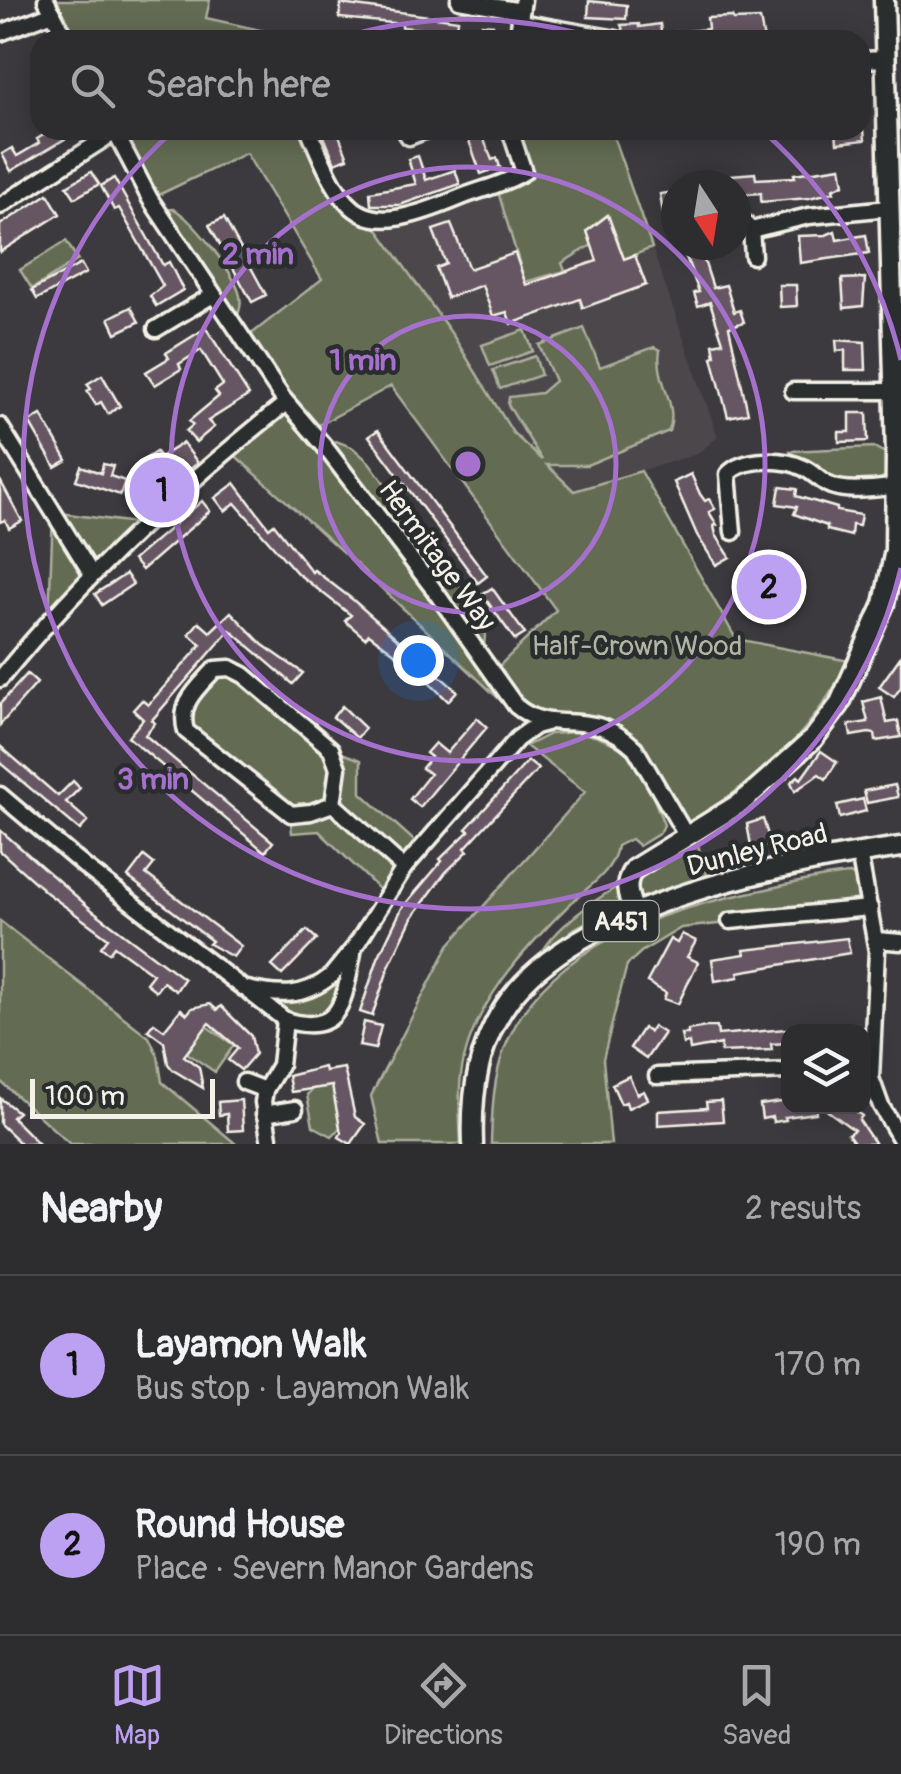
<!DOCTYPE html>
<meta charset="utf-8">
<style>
body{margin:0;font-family:Pangolin,sans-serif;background:#39383a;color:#f1f3f6}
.controls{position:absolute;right:30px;bottom:30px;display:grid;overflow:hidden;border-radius:20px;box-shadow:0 5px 25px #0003}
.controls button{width:90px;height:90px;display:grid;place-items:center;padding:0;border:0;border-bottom:2px solid #48484a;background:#2d2c2e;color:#f1f3f6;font:50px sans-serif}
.compass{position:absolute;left:661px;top:170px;width:90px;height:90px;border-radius:50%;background:#2d2c2e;box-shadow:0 5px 25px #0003;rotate:168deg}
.scale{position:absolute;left:30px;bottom:25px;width:185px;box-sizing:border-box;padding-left:10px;border:5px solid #f4f1e8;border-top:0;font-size:28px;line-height:35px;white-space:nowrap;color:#f4f1e8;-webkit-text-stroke:8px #2a2d2e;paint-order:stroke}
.you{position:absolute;left:418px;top:660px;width:35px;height:35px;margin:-25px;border:8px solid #fff;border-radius:50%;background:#1a73e8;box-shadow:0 0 0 15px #1a73e833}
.badge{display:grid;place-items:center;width:65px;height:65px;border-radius:50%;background:#bca0f2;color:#111;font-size:32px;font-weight:700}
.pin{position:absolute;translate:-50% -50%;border:5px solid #fff;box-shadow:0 2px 10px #0006}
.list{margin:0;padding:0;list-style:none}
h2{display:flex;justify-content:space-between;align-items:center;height:130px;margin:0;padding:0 40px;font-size:42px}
h2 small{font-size:32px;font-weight:400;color:#a7a7aa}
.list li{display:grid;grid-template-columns:65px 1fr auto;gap:30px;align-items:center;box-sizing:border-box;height:180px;padding:0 40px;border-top:2px solid #48484a}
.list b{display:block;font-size:38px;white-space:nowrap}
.list p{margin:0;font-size:32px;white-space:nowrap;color:#a7a7aa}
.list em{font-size:32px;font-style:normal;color:#a7a7aa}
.icon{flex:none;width:55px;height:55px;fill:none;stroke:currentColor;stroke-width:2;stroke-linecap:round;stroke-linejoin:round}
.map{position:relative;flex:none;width:901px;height:1144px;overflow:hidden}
.search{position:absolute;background:#2d2c2e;box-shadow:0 5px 25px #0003;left:30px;right:30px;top:30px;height:110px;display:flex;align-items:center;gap:25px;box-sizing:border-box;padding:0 35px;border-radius:30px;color:#a7a7aa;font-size:38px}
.sheet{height:490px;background:#2d2c2e}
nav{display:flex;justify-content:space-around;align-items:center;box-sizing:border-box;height:140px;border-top:2px solid #48484a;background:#2d2c2e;font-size:28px;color:#a7a7aa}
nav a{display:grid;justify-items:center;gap:5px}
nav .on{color:#bca0f2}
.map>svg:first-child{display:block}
</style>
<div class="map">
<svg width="901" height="1144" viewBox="0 0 901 1144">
<rect width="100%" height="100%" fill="#3c3a3e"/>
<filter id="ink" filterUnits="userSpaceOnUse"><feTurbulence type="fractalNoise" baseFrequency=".01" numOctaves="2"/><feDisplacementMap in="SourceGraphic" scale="20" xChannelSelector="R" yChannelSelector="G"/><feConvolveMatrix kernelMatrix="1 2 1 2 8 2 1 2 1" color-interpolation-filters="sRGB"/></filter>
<g filter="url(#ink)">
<!-- built -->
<path fill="#4c464c" d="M611 130 718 437 697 454 574 491 513 434 454 337 377 228 444 205Z"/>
<!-- green -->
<g fill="#636c52" stroke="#acae9d" stroke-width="2.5" fill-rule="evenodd">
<path d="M46 0H210L206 18 278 34 276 40H67Z"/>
<path d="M114 130H326L312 135 338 194 377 228 454 337 513 433 542 460 508 405 509 397 541 393 555 381 539 345 584 328 600 367 654 347 660 350C655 382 679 403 669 431L587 465H547L574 491 641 471 736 639 849 661C806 742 760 780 682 826L615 731 535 726 516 715 355 563 229 450 286 403 245 339 322 279 246 153 150 199ZM391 386 556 610 495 670 483 659 485 635 481 615 369 462 352 447 336 441 325 447 312 429Z"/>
<path d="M510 130H611L652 248 624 259 607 215 587 231 592 245 562 263 565 271 525 282 496 185 524 172Z"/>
<path d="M174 209C194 221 231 269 239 292 243 304 239 313 234 324L158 210Z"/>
<path d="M66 241 78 260 32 289 20 270Z"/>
<path d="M525 330 533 351 490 366 482 345Z"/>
<path d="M535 356 541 375 500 389 493 370Z"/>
<path d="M874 447 885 453 886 476C846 497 825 475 792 456L790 451Z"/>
<path d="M53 512 142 524 49 616Z"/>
<path d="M230 668 331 749 361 760V793L421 847 385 895 319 831 292 833 290 813 186 731V701L215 669Z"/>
<path d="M574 732C635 739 644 773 664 825L660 833 639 846 631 839 617 846C613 873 589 885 571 903 524 949 470 1007 461 1075 458 1098 460 1121 461 1144H382L371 1096 449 945 585 792 526 746 550 734Z"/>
<path d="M697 842 707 875 602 917H595L570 931 568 937 538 960C559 911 652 867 697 842Z"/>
<path d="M850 874 859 880 862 896 848 910 681 928 641 952 627 965 603 1059 611 1144H491C492 1111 493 1076 506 1045 547 943 669 908 767 889 794 883 822 876 850 874Z"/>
<path d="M0 921 149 1037 158 1056 162 1082 236 1144H70L0 1081Z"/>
<path d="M354 948 343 1006 300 1024 260 992 312 989Z"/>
<path d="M206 1026 234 1045 215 1072 187 1053Z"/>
<path d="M333 1081 341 1127 332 1136 313 1126 307 1095 317 1084Z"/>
</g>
<!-- building -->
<g fill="#665763" stroke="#f4f1e8" stroke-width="2.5">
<path d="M589 1 627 5 626 19 588 17Z"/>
<path d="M341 4 458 20 457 29H482V24L493 25 492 40 438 36 429 30 402 27V24L339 18Z"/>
<path d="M732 17 733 20 760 19 764 40H668V33L708 29 707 18Z"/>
<path d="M639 24V27L660 24 662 40H627L621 25Z"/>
<path d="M52 130H64L68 137 11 171 2 154 12 148 17 156 39 143 37 139Z"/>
<path d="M337 130 348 158 335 163 323 134Z"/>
<path d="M465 130H480L492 160 497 158 500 167 481 174Z"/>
<path d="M836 130H864L865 140 837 143Z"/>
<path d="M418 156 426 180 455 170 460 184 400 205H371L370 192 416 184 408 159Z"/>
<path d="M841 167 844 184 833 189 834 192 809 198 761 202V193L736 195V185H731V175L755 173 756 179 795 177 794 174Z"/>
<path d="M91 172 99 184 75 198 67 186Z"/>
<path d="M114 178 163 265 169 262 183 290 156 306 150 296 163 286 119 208 114 210 101 186Z"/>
<path d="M676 192V218L664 220 660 194Z"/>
<path d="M48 194 60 214 0 252V225Z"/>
<path d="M608 215 624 259 635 255 646 285 583 308 580 299 511 324 507 312 493 316 482 285 447 298 436 268 446 264 433 230 451 224 469 269 515 253 526 285 597 261 587 231Z"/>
<path d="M224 218 266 295 252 302 209 225Z"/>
<path d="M835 231 837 240 866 235 869 253 800 263 798 236 826 235Z"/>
<path d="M686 245H699L713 288 726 285 734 312 740 310 744 322 729 327 748 413 728 417 712 357 715 356 713 344 723 342 710 302 698 306 694 293 699 292 685 254 689 252Z"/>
<path d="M81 264 86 273 37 299 32 290Z"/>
<path d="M865 278 863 306 844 308 842 279Z"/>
<path d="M779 285H796L797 306 780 307Z"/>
<path d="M131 307 139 322 116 333 109 318Z"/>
<path d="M206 328 249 395 208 421 214 427 196 442 186 431 193 425 189 421 219 396 215 391 223 385 201 350 179 364 181 369 155 385 146 372 169 358 166 353Z"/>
<path d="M836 340 865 342 866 370H845V350L837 351Z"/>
<path d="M102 375 120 406 108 414 101 402 96 405 87 391 91 389 87 384Z"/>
<path d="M850 413H867L868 441 839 442V432H850Z"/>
<path d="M41 415 67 460 55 467 29 422Z"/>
<path d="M378 430 487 576 478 583 369 436Z"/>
<path d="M183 443 198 463 185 473 179 463 146 488 137 476 153 464 148 457 156 452 160 457Z"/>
<path d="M103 464 113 466 110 476 125 481 120 495 76 480 81 466 101 473Z"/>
<path d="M691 474 700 494 705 501 709 499 715 509 709 512 717 525 714 526 716 535 730 557 716 565 697 535 674 482Z"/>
<path d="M0 480 22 521 9 528 5 520 0 522Z"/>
<path d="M235 483 269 528 274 524 312 572 314 570 352 599 457 691 448 701 412 666 369 634 365 638 345 621 351 615 297 573 235 503 225 511 215 498Z"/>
<path d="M780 487 797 489 796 496 837 508V511L861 515 859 526 852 525 851 536 827 530V526L794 514 797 507 777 504Z"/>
<path d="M202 501 210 511 142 570 133 560Z"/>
<path d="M126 574 133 584 102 605 95 594Z"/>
<path d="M492 588 525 634 515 640 482 594Z"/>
<path d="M231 612 263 645 303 673 293 684 230 630 152 720 155 723 145 735 273 842 265 852 128 737 143 719 133 710 142 700 148 705 201 645 189 634 199 622 210 632Z"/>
<path d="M901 656V687L894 697 879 687Z"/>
<path d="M27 674 37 683 0 725V704Z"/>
<path d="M881 697 887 723 898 721 901 737 876 741 875 734 869 733 851 736 849 725 868 722 863 702Z"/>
<path d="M342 706 365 728 357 738 333 717Z"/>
<path d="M477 718 487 727 420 807 410 799 430 774 422 768 431 757 426 753 435 743 447 753Z"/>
<path d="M0 746 58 796 73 781 80 788 66 802 88 821 80 830 0 763Z"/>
<path d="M821 751 837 762 826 779 819 774 795 791 791 782 798 776 801 779Z"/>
<path d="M528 761 538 769 465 848 468 851 446 872 412 918 390 964 372 1016 360 1012 378 958 402 908 442 861 440 859 469 831 466 829Z"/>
<path d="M895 785 898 797 867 803 864 791Z"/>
<path d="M863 799 866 811 840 818 837 805Z"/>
<path d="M763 819 771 845 752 851 747 824Z"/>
<path d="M0 830 92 910 184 979 176 991 163 982 156 991 146 983 153 974 114 946 109 953 101 947 108 938 47 893 0 851Z"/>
<path d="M144 856 154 864 146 874 241 946 233 957 209 944 212 941 128 877Z"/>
<path d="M307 930 317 939 282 975 272 966Z"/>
<path d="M682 934 696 941 687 957 698 962 678 1004 664 999 666 993 647 982 670 939 677 943Z"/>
<path d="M847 938 850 953 738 972 739 977 715 981 712 959 745 954 744 950Z"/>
<path d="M210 1004 217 1010 221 1006 251 1036 255 1054 241 1070 228 1060 238 1048 209 1023 184 1056 199 1067 203 1088 173 1070 168 1064 164 1042 148 1030 154 1023 164 1030 181 1009 187 1014 192 1008Z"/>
<path d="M364 1022 381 1026 375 1049 359 1046Z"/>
<path d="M653 1026 664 1033 646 1059 630 1048 643 1028 649 1032Z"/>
<path d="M706 1027H717L718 1035 786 1029 787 1043 771 1044 772 1050 721 1052V1044L690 1050 689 1043 683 1044 681 1034H688V1030Z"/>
<path d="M324 1067 325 1071 344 1068 355 1117 365 1124 351 1144 339 1137 341 1133 332 1086 291 1092 288 1076Z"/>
<path d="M629 1076 637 1094 644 1091 648 1099 628 1108 626 1102 621 1104 612 1084Z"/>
<path d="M0 1098 18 1112 12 1117 39 1144H21L0 1124Z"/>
<path d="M241 1100 243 1130 228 1131 227 1114 219 1115 218 1102Z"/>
<path d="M721 1101 723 1121 658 1125V1111L707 1108 706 1102Z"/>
<path d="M788 1101V1106H815L816 1113 785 1117 786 1120 773 1122 772 1117 762 1119 760 1105Z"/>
<path d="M821 1106H848L862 1116 859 1120 875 1144H855L848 1134 854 1130Z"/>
</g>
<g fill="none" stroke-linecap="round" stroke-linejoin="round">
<defs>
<g id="minor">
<path d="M46 0 67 40"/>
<path d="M459 0 521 11"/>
<path d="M520 22 617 39"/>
<path d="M0 33 53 13"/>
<path d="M517 40 523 0"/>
<path d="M861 60 886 59"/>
<path d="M114 130 150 199 282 397 325 447 432 587 516 706C555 739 587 703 635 748L687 837"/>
<path d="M309 130C347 223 362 238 459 198 480 189 504 185 524 172L510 130"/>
<path d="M404 130 409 137 427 130"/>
<path d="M0 206 115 132"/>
<path d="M742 220 751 230 809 216 889 208"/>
<path d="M751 230 753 256"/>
<path d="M156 329 213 295"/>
<path d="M793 391H895"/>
<path d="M0 426 91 573"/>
<path d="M733 532 728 474C744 457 784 458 804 468 814 473 821 482 831 486 850 493 875 488 895 487"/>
<path d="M0 679C85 574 181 487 286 403"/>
<path d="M0 795 84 866 243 988C277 996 303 999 331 976L354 948 404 868 517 739 535 726 546 723"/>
<path d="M333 804 338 768 331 749 244 675 230 668 215 669C197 689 178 703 186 731L291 814 311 812 333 804 404 868"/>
<path d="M859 853 877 951 871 1078 881 1106 901 1140"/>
<path d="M730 921 870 908"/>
<path d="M876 940 901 942"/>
<path d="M249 992 285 1020 280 1065 265 1090 263 1102 270 1144"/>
<path d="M285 1020C344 1038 344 996 353 953"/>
<path d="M657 1076 788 1071"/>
<path d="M244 1082 265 1090"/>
<path d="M264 1114 295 1109"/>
</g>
<g id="major">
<path d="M635 915C629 898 622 884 634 869L742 802 813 739 839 705 884 604 895 550 896 454 884 0"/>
<path d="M473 1144C471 1092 478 1042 510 999 583 902 786 863 901 847"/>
</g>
</defs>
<!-- minor casing -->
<use href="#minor" stroke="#f4f1e8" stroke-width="21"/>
<!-- major casing -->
<use href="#major" stroke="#f4f1e8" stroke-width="25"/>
<!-- minor -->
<use href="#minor" stroke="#2a2d2e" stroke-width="14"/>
<!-- major -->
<use href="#major" stroke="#2a2d2e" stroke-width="18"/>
</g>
</g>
<!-- distance rings -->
<g fill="none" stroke="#a571cd" stroke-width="5">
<circle cx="468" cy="464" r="148"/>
<circle cx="468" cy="464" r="297"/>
<path d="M901 568A445 445 0 1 1 173 131M334 40A445 445 0 0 1 602 40M763 131A445 445 0 0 1 901 360"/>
</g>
<g text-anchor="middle" stroke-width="9" stroke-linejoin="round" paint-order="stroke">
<!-- shield labels -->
<rect fill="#2a2d2e" stroke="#b7b6b0" stroke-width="2.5" x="583.5" y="901" width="75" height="40" rx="8"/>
<g font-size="25" font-weight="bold" fill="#f4f1e8">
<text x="621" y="930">A451</text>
</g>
<!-- street labels -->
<g font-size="28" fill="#f4f1e8" stroke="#2a2d2e">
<text transform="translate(438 555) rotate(54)" y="10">Hermitage Way</text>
<text transform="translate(757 849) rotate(-14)" y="10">Dunley Road</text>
</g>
<!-- park labels -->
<g font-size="28" fill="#b3b5a4" stroke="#2a2d2e">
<text x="637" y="655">Half-Crown Wood</text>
</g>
</g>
<circle cx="468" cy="464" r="15" fill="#a571cd" stroke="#2a2d2e" stroke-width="5"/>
<g font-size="30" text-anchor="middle" font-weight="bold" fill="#a571cd" stroke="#2a2d2e" stroke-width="9" stroke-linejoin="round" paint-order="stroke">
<text x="258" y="264">2 min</text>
<text x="363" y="370">1 min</text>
<text x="153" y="789">3 min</text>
</g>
</svg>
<div class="controls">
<button><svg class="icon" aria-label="layers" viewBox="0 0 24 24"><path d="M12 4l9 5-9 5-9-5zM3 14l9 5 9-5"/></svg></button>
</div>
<svg class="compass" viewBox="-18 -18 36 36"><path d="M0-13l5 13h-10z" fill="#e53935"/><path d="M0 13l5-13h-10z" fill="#a7a7aa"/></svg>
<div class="scale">100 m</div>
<div class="you"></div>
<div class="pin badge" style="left:162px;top:490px">1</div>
<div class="pin badge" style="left:769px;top:587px">2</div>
<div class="search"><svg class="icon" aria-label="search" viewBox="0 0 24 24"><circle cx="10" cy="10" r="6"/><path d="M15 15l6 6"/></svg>Search here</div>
</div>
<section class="sheet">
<h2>Nearby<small>2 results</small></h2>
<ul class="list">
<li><span class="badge">1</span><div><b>Layamon Walk</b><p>Bus stop · Layamon Walk</p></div><em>170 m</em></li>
<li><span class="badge">2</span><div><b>Round House</b><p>Place · Severn Manor Gardens</p></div><em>190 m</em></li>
</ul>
</section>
<nav>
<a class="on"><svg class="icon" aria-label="map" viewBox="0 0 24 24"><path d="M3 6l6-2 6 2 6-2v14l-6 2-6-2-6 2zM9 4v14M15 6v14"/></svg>Map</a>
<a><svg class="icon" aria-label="directions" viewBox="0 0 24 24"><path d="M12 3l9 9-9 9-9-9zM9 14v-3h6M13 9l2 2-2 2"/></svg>Directions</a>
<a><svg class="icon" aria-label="saved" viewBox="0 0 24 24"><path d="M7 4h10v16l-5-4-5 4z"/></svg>Saved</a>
</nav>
